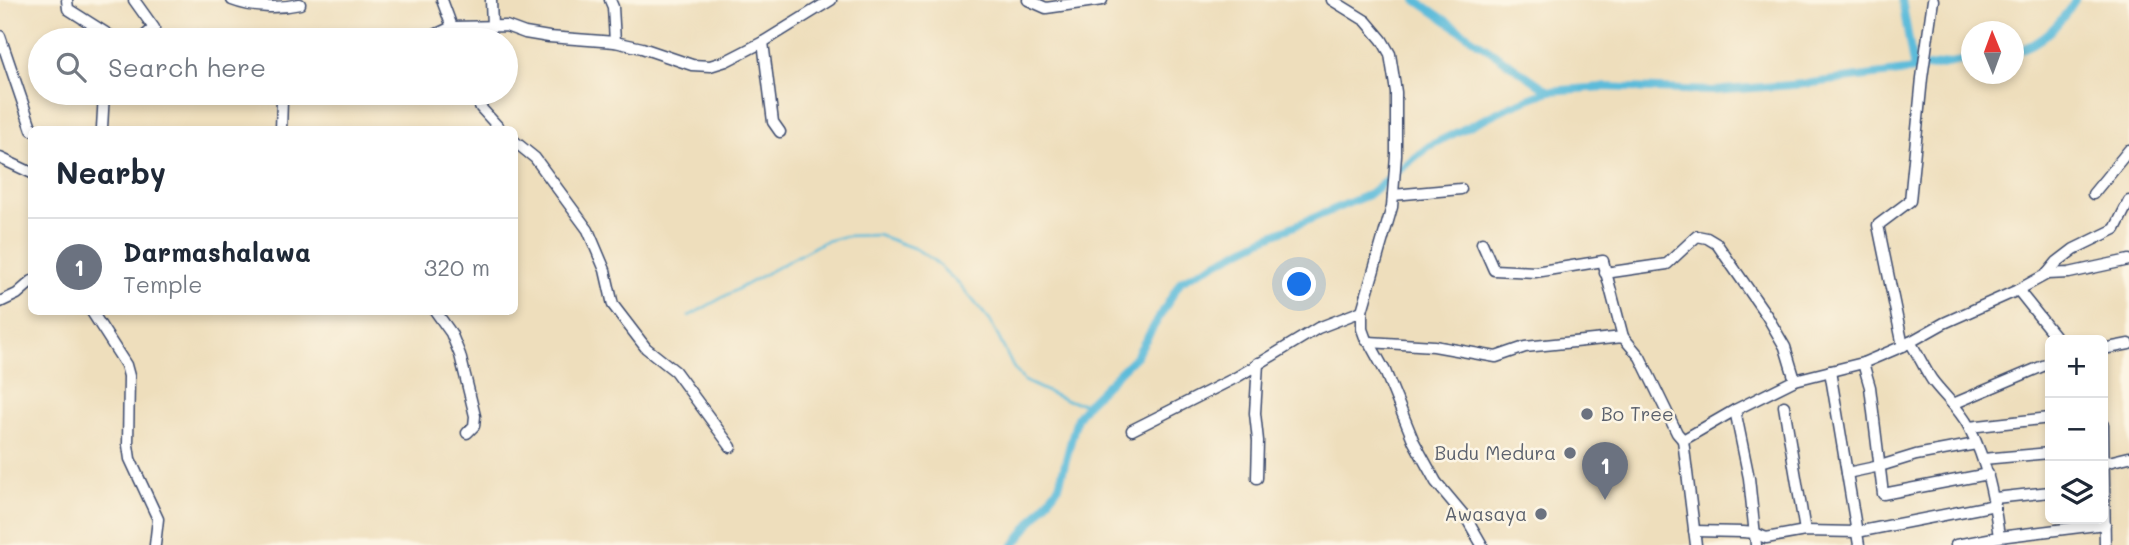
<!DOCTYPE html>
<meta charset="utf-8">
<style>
body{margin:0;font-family:Mali,sans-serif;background:#f6f6f7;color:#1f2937}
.controls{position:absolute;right:21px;bottom:21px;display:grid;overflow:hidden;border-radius:10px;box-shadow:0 4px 10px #0003}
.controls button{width:63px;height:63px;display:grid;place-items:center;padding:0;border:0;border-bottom:2px solid #e0e1e3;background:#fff;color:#1f2937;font:35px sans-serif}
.compass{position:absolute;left:1961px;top:21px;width:63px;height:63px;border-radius:50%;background:#fff;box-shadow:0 4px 10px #0003;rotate:359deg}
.you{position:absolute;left:1300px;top:285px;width:24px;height:24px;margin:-18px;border:5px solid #fff;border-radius:50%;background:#1a73e8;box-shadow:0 0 0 10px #1a73e833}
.badge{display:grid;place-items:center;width:46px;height:46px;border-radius:50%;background:#0f766e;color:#fff;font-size:23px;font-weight:700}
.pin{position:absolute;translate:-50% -58px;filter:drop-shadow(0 2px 4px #0008)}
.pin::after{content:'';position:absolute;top:37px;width:24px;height:21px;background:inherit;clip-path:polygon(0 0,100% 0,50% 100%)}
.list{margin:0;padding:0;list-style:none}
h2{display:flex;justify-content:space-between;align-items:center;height:91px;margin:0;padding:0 28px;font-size:30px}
h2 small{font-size:23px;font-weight:400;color:#747a83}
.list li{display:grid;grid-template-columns:46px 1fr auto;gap:21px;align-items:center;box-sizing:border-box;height:98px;padding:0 28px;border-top:2px solid #e0e1e3}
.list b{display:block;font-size:26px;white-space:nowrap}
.list p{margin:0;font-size:23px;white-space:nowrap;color:#747a83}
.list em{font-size:23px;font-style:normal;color:#747a83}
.icon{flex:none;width:38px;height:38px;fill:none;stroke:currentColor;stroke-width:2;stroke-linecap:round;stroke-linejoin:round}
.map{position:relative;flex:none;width:2129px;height:545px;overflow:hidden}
.search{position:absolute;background:#fff;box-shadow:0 4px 10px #0003;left:28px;top:28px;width:490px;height:77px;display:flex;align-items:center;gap:18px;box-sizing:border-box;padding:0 24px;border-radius:38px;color:#747a83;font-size:26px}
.panel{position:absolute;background:#fff;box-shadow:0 4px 10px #0003;left:28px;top:126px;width:490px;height:189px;border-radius:10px}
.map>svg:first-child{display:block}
</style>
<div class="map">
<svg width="2129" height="545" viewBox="0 0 2129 545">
<rect width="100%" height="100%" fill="#fcf5e5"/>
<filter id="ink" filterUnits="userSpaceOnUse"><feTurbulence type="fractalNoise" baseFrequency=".0143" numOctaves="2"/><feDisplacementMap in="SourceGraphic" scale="14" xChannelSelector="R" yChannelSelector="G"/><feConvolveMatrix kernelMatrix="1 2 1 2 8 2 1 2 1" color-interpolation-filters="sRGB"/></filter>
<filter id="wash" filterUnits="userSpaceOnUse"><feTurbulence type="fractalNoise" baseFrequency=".00686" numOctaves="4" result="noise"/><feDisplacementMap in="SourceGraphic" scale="28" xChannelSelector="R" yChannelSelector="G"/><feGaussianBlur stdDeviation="1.57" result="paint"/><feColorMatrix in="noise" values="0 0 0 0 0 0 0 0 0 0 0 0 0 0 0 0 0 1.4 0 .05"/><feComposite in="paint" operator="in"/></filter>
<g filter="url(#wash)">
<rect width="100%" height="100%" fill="#eedebc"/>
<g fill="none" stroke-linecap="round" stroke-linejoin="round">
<!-- stream -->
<path stroke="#5cbbda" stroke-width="2.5" d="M689 316 823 242 845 236 878 235 916 249 933 260 961 286 991 322 1013 367 1024 381 1065 400 1087 404"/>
<!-- canal -->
<g stroke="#5cbbda" stroke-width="8">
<path d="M1416 0 1549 91"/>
<path d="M1902 0 1914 70"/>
<path d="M2014 51C2040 46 2061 23 2075 0"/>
<path d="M1014 545 1059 486 1077 418 1087 404 1136 356 1181 281 1263 239 1368 195 1429 146 1510 106 1549 91 1603 87 1711 91 1804 84 1914 70 1972 59"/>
</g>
</g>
</g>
<g filter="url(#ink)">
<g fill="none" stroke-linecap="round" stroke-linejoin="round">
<defs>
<g id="minor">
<path d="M67 0 68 9 117 40"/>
<path d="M134 0 154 28 141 39 142 40"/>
<path d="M232 0C253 8 278 9 300 4"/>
<path d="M442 0 452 27"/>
<path d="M610 0 613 7 615 42"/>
<path d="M1028 0 1046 8 1102 0"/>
<path d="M1332 0 1366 21 1382 40 1390 54 1396 92V155L1392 207 1362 311V329L1366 340 1369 342 1385 371 1414 442 1436 482 1467 519 1482 545"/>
<path d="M0 36 32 130"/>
<path d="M424 40 452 27 506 26 525 33 549 37 615 42 642 48 692 65 710 66 726 61 763 42 831 0"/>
<path d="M481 40 492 26 491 0"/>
<path d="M763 42 773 122 780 132"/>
<path d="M474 93 481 108 501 130"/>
<path d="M102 128 104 93"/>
<path d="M281 130 282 100 288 93"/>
<path d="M514 141 535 158 588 230 605 270 613 305 646 348 675 371 731 447"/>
<path d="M0 158 32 173"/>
<path d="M2093 194 2129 150"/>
<path d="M1393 195 1461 189"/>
<path d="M1482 243 1494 270 1535 272 1603 261 1623 337"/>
<path d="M1605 273 1667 264 1697 236 1707 238 1717 244 1767 316 1785 347 1795 380"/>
<path d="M2047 274 2057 262 2074 249 2115 229 2129 201"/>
<path d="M2018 290 2047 274 2069 273 2129 260"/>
<path d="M0 302 17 294 32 281"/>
<path d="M92 312 126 365 129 376 128 445 130 459 158 519 155 545"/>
<path d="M436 312 451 333 460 355 475 416 474 426 467 433"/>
<path d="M1369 342 1434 346 1496 357 1525 347 1623 337 1640 357 1677 433 1683 440"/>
<path d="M1910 342C1918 354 1924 368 1932 380 1944 396 1960 409 1969 427 1987 462 1994 498 1999 537"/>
<path d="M1903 346 1878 225 1910 201 1922 78 1933 0"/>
<path d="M2103 349 2129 344"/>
<path d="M1863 363 1870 387 1883 494 1988 474"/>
<path d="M1830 371 1859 545"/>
<path d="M1953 404 2050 363"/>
<path d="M1784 406 1805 531"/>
<path d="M1735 410 1749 478 1756 545"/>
<path d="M2103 425 2105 545"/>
<path d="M1969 427 2050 418"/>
<path d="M1132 430 1237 377 1318 328 1362 311"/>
<path d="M1983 459 2050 453"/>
<path d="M2104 463 2129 457"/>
<path d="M1847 473 1880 466 1916 455 1976 444"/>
<path d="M1257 478 1258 441 1255 413 1258 363"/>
<path d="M1995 498 2050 492"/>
<path d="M1694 531 1743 532 1755 533 1766 538 1805 531 1857 532 1995 505"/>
<path d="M1696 545 1683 440 1735 410 1795 380 1863 363 1903 346 1944 323 2018 290 2058 340"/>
<path d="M1956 545 1999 537 2105 524"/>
</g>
</defs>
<!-- minor casing -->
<use href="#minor" stroke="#3b496c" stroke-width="13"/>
<!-- minor -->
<use href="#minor" stroke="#fff" stroke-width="10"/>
</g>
</g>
<!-- markers -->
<g fill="#6b7280" stroke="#fcf5e5" stroke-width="2.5">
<circle cx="1587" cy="414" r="7"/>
<circle cx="1570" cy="453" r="7"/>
<circle cx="1541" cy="514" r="7"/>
</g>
<g text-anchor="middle" stroke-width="5" stroke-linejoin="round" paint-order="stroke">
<!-- worship labels -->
<g font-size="19" fill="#5b616d" stroke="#fcf5e5" text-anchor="end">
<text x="1601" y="421" text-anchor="start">Bo Tree</text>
<text x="1556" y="460">Budu Medura</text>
<text x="1527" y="521">Awasaya</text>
</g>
</g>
</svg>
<div class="controls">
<button>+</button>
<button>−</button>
<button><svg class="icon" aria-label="layers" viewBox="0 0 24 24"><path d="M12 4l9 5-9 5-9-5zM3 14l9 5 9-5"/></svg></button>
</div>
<svg class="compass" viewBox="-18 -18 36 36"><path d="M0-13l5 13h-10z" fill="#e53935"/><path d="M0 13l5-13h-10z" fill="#747a83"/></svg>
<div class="you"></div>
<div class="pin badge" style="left:1605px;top:500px;background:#6b7280">1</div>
<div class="search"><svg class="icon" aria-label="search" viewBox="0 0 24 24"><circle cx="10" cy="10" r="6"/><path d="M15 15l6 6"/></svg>Search here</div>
<section class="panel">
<h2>Nearby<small></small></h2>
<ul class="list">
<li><span class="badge" style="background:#6b7280">1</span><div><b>Darmashalawa</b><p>Temple</p></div><em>320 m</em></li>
</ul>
</section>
</div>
